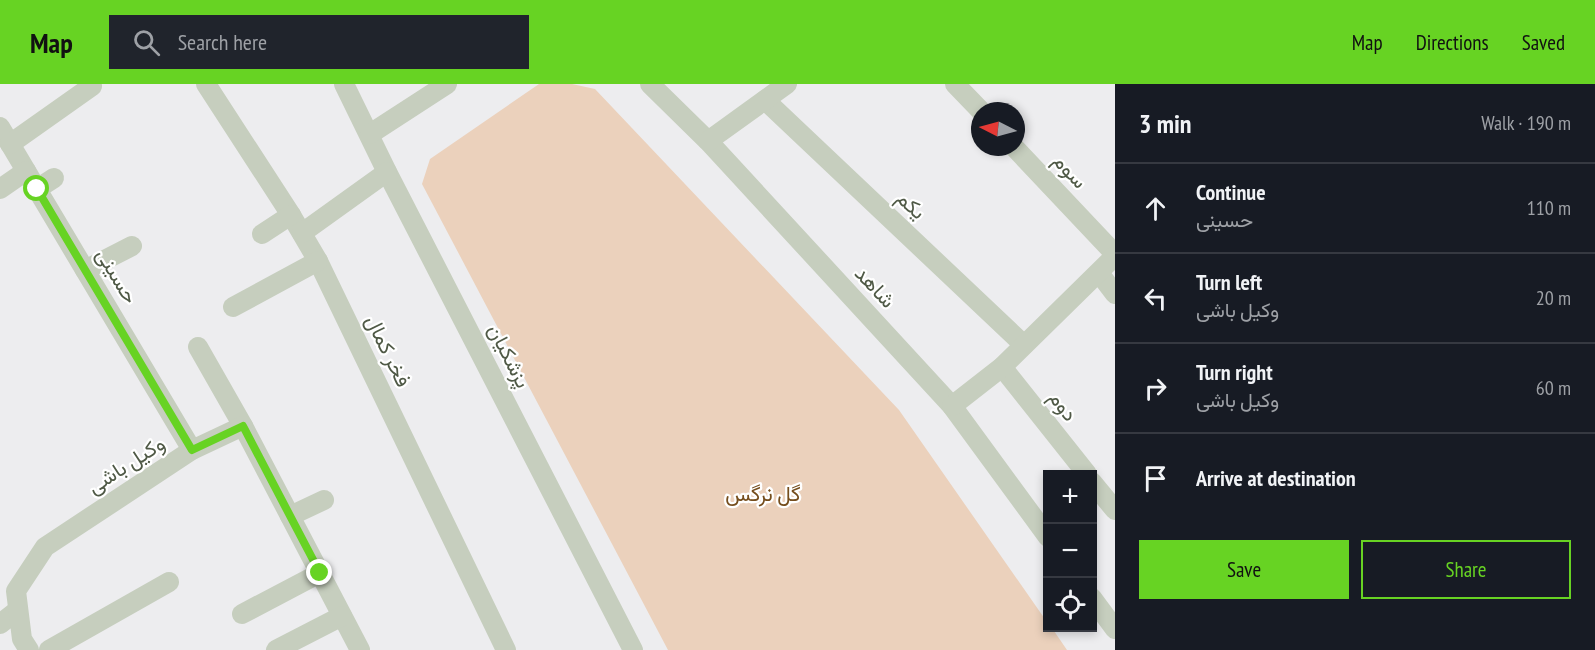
<!DOCTYPE html>
<meta charset="utf-8">
<style>
body{margin:0;font-family:"PT Sans Narrow",Vazirmatn,sans-serif;background:#20242c;color:#f1f3f6}
.controls{position:absolute;right:18px;bottom:18px;display:grid;overflow:hidden;border-radius:0px;box-shadow:0 3px 9px #0003}
.controls button{width:54px;height:54px;display:grid;place-items:center;padding:0;border:0;border-bottom:2px solid #363941;background:#171b24;color:#f1f3f6;font:30px sans-serif}
.compass{position:absolute;left:971px;top:18px;width:54px;height:54px;border-radius:50%;background:#171b24;box-shadow:0 3px 9px #0003;rotate:276deg}
.stop{position:absolute;width:18px;height:18px;margin:-14px;border:4px solid #67d323;border-radius:50%;background:#fff}
.stop.end{background:#67d323;border-color:#fff;box-shadow:0 2px 6px #0008}
.list{margin:0;padding:0;list-style:none}
h2{display:flex;justify-content:space-between;align-items:center;height:78px;margin:0;padding:0 24px;font-size:26px}
h2 small{font-size:20px;font-weight:400;color:#9ea1a6}
.list li{display:grid;grid-template-columns:39px 1fr auto;gap:18px;align-items:center;box-sizing:border-box;height:90px;padding:0 24px;border-top:2px solid #363941}
.list b{display:block;font-size:22px;white-space:nowrap}
.list p{margin:0;font-size:20px;white-space:nowrap;color:#9ea1a6}
.list em{font-size:20px;font-style:normal;color:#9ea1a6}
.actions{display:flex;gap:12px;padding:18px 24px}
.actions a{flex:1;padding:14px 0;border:2px solid #67d323;border-radius:0px;text-align:center;font-size:21px;color:#67d323}
.actions .main{background:#67d323;color:#111}
.icon{flex:none;width:33px;height:33px;fill:none;stroke:currentColor;stroke-width:2;stroke-linecap:round;stroke-linejoin:round}
.map{position:relative;flex:none;width:1115px;height:566px;overflow:hidden}
header{display:flex;align-items:center;gap:36px;box-sizing:border-box;height:84px;padding:0 30px;background:#67d323;color:#111}
header strong{font-size:28px}
nav{display:flex;gap:33px;margin-inline-start:auto;font-size:21px}
.search{width:420px;height:54px;background:#20242c;display:flex;align-items:center;gap:15px;box-sizing:border-box;padding:0 21px;border-radius:0px;color:#9ea1a6;font-size:22px}
main{display:flex}
aside{flex:1;background:#171b24}
.map>svg:first-child{display:block}
</style>
<header>
<strong>Map</strong>
<div class="search"><svg class="icon" aria-label="search" viewBox="0 0 24 24"><circle cx="10" cy="10" r="6"/><path d="M15 15l6 6"/></svg>Search here</div>
<nav><a>Map</a><a>Directions</a><a>Saved</a></nav>
</header>
<main>
<div class="map">
<svg width="1115" height="566" viewBox="0 0 1115 566">
<rect width="100%" height="100%" fill="#ededef"/>
<!-- green -->
<path fill="#ebd1bc" d="M539 0H572L595 5 899 326 1047 538 1048 544H1052L1067 566H668L422 100 430 75Z"/>
<g fill="none" stroke-linecap="round" stroke-linejoin="round">
<!-- minor -->
<g stroke="#c6cebe" stroke-width="20">
<path d="M206 0 291 131 318 177 506 566"/>
<path d="M344 0 387 88 633 566"/>
<path d="M650 0 708 57 952 322 1048 453"/>
<path d="M955 0 981 27"/>
<path d="M765 16 1024 261"/>
<path d="M0 43 192 366"/>
<path d="M370 50 447 0"/>
<path d="M708 57 787 0"/>
<path d="M10 60 92 2 91 0"/>
<path d="M1014 63 1115 170"/>
<path d="M0 105 26 87"/>
<path d="M37 105 54 94"/>
<path d="M302 149 387 88"/>
<path d="M262 150 291 131"/>
<path d="M85 186 132 162"/>
<path d="M1099 189 1115 210"/>
<path d="M233 223 318 177"/>
<path d="M198 263 243 342 360 566"/>
<path d="M1002 283 1087 390"/>
<path d="M952 322 1002 283 1115 172"/>
<path d="M1092 398 1115 426"/>
<path d="M290 432 324 416"/>
<path d="M1092 514 1115 545"/>
<path d="M242 530 320 489"/>
<path d="M0 540 18 526"/>
<path d="M29 566 22 555 16 507 45 463 192 366 243 342"/>
<path d="M49 566 169 498"/>
<path d="M276 566 342 532"/>
</g>
</g>
<g fill="none" stroke-linecap="round" stroke-linejoin="round">
<!-- route -->
<path stroke="#67d323" stroke-width="8" d="M37 105 192 366 243 342 320 489"/>
</g>
<g text-anchor="middle" stroke-width="4.5" stroke-linejoin="round" paint-order="stroke">
<!-- street labels -->
<g font-size="21" fill="#4f5946" stroke="#fff">
<text transform="translate(1070 87) rotate(47)" y="7">سوم</text>
<text transform="translate(911 121) rotate(43)" y="7">یکم</text>
<text transform="translate(117 192) rotate(59)" y="7">حسینی</text>
<text transform="translate(875 203) rotate(47)" y="7">شاهد</text>
<text transform="translate(388 267) rotate(64)" y="7">فخر کمال</text>
<text transform="translate(509 272) rotate(63)" y="7">پزشکیان</text>
<text transform="translate(1063 322) rotate(52)" y="7">دوم</text>
<text transform="translate(126 381) rotate(-33)" y="7">وکیل باشی</text>
</g>
<!-- park labels -->
<g font-size="21" fill="#754d1c" stroke="#fff">
<text x="763" y="417">گل نرگس</text>
</g>
</g>
</svg>
<div class="controls">
<button>+</button>
<button>−</button>
<button><svg class="icon" aria-label="locate" viewBox="0 0 24 24"><circle cx="12" cy="12" r="6"/><path d="M12 2v4M12 18v4M2 12h4M18 12h4"/></svg></button>
</div>
<svg class="compass" viewBox="-18 -18 36 36"><path d="M0-13l5 13h-10z" fill="#e53935"/><path d="M0 13l5-13h-10z" fill="#9ea1a6"/></svg>
<div class="stop" style="left:37px;top:105px"></div>
<div class="stop end" style="left:320px;top:489px"></div>
</div>
<aside>
<h2>3 min<small>Walk · 190 m</small></h2>
<ul class="list">
<li><svg class="icon" aria-label="ahead" viewBox="0 0 24 24"><path d="M12 20V5M6 11l6-6 6 6"/></svg><div><b>Continue</b><p>حسینی</p></div><em>110 m</em></li>
<li><svg class="icon" aria-label="left" viewBox="0 0 24 24"><path d="M17 20v-9H6M10 6l-5 5 5 5"/></svg><div><b>Turn left</b><p>وکیل باشی</p></div><em>20 m</em></li>
<li><svg class="icon" aria-label="right" viewBox="0 0 24 24"><path d="M7 20v-9h11M14 6l5 5-5 5"/></svg><div><b>Turn right</b><p>وکیل باشی</p></div><em>60 m</em></li>
<li><svg class="icon" aria-label="arrive" viewBox="0 0 24 24"><path d="M6 21V4h12l-3 4 3 4H6"/></svg><div><b>Arrive at destination</b></div></li>
</ul>
<div class="actions"><a class="main">Save</a><a>Share</a></div>
</aside>
</main>
